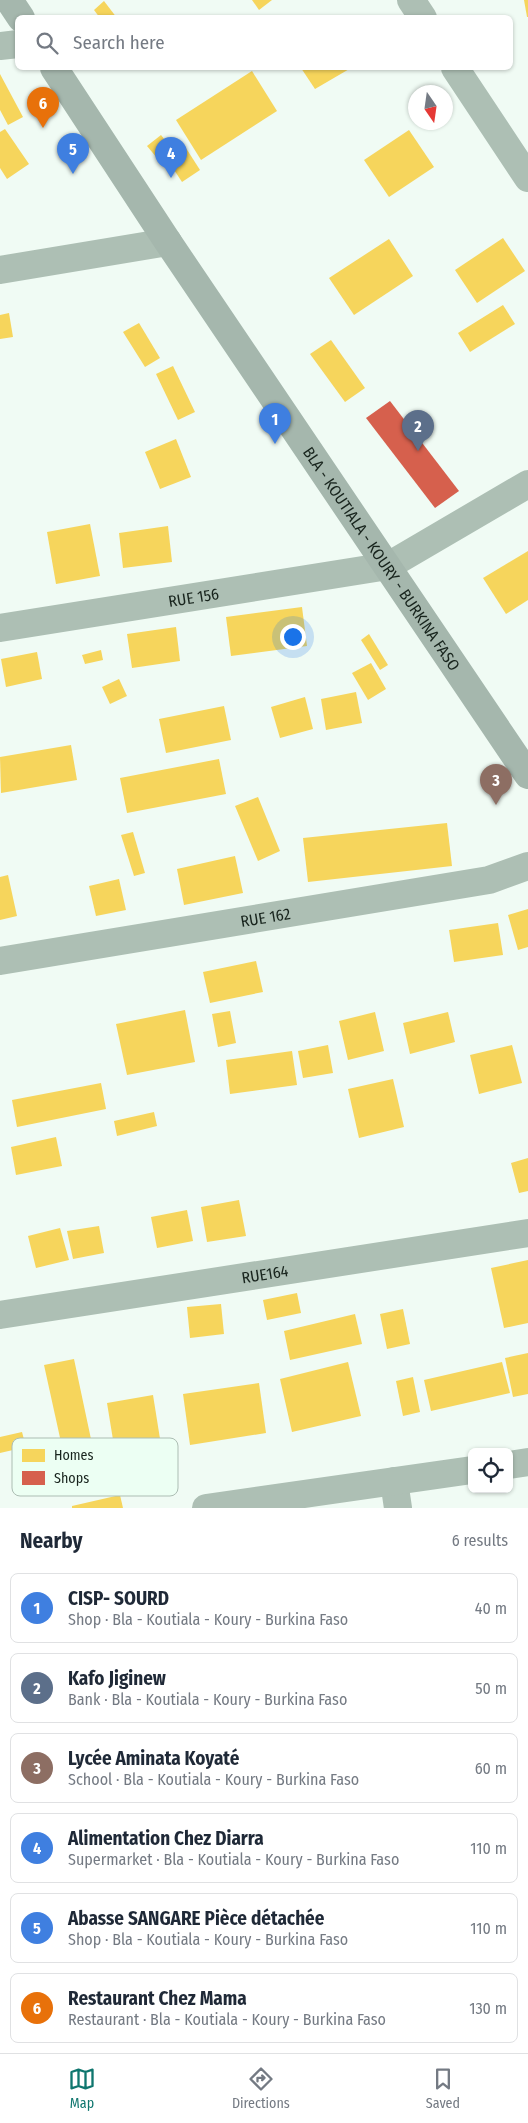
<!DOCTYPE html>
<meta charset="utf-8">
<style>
body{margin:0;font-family:"Fira Sans Condensed",sans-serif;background:#f6f6f7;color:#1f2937}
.controls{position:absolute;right:15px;bottom:15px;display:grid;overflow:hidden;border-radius:8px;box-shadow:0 1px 4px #0004}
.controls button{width:45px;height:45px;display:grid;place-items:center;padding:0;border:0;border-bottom:1px solid #e0e1e3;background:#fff;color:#1f2937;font:25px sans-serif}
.compass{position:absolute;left:408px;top:85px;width:45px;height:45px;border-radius:50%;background:#fff;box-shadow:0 1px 4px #0004;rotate:167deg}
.you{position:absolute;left:292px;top:636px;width:18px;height:18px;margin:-12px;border:4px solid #fff;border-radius:50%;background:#1a73e8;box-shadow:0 0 0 8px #1a73e833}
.badge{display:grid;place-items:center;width:32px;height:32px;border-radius:50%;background:#0f766e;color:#fff;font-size:16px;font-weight:700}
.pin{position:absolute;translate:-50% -41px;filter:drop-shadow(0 1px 2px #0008)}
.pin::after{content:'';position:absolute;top:26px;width:18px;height:15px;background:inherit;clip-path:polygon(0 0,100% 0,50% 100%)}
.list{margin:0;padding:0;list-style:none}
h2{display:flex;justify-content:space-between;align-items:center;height:65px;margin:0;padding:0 20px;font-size:21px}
h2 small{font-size:16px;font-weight:400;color:#747a83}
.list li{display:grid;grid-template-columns:32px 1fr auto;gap:15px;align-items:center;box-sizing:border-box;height:70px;margin:0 10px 10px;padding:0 10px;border:1px solid #e0e1e3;border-radius:8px}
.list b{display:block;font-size:19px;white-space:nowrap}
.list p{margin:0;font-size:16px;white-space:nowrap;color:#747a83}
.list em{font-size:16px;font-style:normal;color:#747a83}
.icon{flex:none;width:28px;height:28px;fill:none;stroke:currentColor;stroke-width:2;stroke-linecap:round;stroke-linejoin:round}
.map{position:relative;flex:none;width:528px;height:1508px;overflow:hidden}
.search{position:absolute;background:#fff;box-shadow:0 1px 4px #0004;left:15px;right:15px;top:15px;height:55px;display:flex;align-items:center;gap:12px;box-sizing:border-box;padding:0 18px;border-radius:8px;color:#747a83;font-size:19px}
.sheet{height:545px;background:#fff}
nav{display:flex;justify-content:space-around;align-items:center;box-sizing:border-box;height:70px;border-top:1px solid #e0e1e3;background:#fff;font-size:14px;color:#747a83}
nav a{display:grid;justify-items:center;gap:2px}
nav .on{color:#0f766e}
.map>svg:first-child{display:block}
</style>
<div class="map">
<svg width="528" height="1508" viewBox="0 0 528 1508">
<rect width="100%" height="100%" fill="#f0fbf4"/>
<!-- homes -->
<g fill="#f6d55c">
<path d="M252 0H272L259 10Z"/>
<path d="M524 0H528V17H527Z"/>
<path d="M104 1 117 18H100L94 10Z"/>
<path d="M301 68H351L315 89Z"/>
<path d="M252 71 277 111 201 160 176 120Z"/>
<path d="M0 74 23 117 8 125 0 110Z"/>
<path d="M5 129 29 164 7 179 0 168V132Z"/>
<path d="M409 130 434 167 389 197 364 160Z"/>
<path d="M161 135 171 148 157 158 147 146Z"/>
<path d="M184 145 200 170 182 182 165 156Z"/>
<path d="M503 238 525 271 477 303 455 270Z"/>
<path d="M389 239 413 276 354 315 329 278Z"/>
<path d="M503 305 515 324 470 352 458 333Z"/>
<path d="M9 313 13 337 0 339V315Z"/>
<path d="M139 323 160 358 145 367 123 332Z"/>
<path d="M331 340 365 388 345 402 310 354Z"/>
<path d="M173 366 195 412 178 420 156 374Z"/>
<path d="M176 439 191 477 160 489 145 452Z"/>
<path d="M90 524 100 576 56 584 47 532Z"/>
<path d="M168 526 172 562 123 568 119 533Z"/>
<path d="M528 551V600L506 614 483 578Z"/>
<path d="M302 607 307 646 231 656 226 617Z"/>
<path d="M176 627 180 661 132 668 127 634Z"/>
<path d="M369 634 388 665 380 670 361 640Z"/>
<path d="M101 650 103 660 85 664 82 655Z"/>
<path d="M37 652 42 679 6 687 1 659Z"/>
<path d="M371 663 386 689 368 700 352 673Z"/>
<path d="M119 679 127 696 110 704 102 687Z"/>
<path d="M356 692 362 723 326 730 321 699Z"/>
<path d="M305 697 313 729 280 738 271 707Z"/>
<path d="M224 706 231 740 166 753 159 719Z"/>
<path d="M71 745 77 780 1 793 0 757Z"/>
<path d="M219 759 226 794 127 813 120 778Z"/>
<path d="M258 797 280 851 258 861 235 806Z"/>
<path d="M447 823 452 866 308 882 303 838Z"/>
<path d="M133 832 145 873 134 876 121 835Z"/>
<path d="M235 856 243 893 184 905 177 869Z"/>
<path d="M8 875 17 916 0 920V877Z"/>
<path d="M119 879 126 910 96 916 89 886Z"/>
<path d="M528 909V947L518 950 508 915Z"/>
<path d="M498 923 503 955 454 962 449 930Z"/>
<path d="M256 961 263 992 210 1003 203 972Z"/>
<path d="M185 1010 195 1062 127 1075 116 1024Z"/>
<path d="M230 1011 236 1043 218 1047 212 1014Z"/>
<path d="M375 1012 384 1051 348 1060 339 1021Z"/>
<path d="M448 1012 455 1042 410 1054 403 1023Z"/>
<path d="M328 1045 333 1073 303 1078 298 1051Z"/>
<path d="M512 1045 522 1083 479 1094 470 1055Z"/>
<path d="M292 1051 297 1085 230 1094 226 1060Z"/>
<path d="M393 1079 404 1127 359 1138 348 1089Z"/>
<path d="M101 1083 106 1109 17 1127 12 1100Z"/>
<path d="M154 1112 157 1126 117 1136 114 1121Z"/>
<path d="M56 1137 62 1166 16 1175 11 1147Z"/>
<path d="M528 1158V1191L519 1193 511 1163Z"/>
<path d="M239 1200 246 1236 207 1242 201 1207Z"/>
<path d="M187 1210 193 1241 157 1248 151 1217Z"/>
<path d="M99 1226 104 1253 73 1259 67 1231Z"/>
<path d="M60 1228 69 1260 36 1268 28 1236Z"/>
<path d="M528 1260V1323L504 1328 491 1268Z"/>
<path d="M297 1293 301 1313 267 1320 263 1300Z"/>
<path d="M221 1304 224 1334 190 1338 187 1307Z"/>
<path d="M403 1309 410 1344 387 1349 380 1314Z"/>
<path d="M355 1314 362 1344 290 1360 284 1331Z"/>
<path d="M528 1353V1394L513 1397 505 1358Z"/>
<path d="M74 1359 95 1458 66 1465 44 1365Z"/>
<path d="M348 1362 361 1416 292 1432 280 1379Z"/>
<path d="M502 1362 510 1393 431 1411 424 1380Z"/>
<path d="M413 1377 420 1412 403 1416 396 1381Z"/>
<path d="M259 1383 266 1433 190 1445 183 1394Z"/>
<path d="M153 1395 161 1445 115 1452 107 1403Z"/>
<path d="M22 1432 26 1447 0 1453V1437Z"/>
<path d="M120 1495 123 1508H72V1506Z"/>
</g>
<!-- shops -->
<path fill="#d6604d" d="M390 401 459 491 435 508 366 418Z"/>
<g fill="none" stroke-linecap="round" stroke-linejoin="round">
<!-- street -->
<g stroke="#adbfb4" stroke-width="28">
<path d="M411 0 423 18"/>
<path d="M0 46 18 44"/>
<path d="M455 68 528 178"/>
<path d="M0 270 168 242"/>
<path id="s1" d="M0 628 388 566 528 484"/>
<path id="s2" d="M0 961 489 880 528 866"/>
<path id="s3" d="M0 1315 528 1233"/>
<path d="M509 1465 528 1462"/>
<path d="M394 1481 398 1508"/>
<path d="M206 1508 472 1470"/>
</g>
<!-- primary -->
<g stroke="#a5b7ad" stroke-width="28">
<path d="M9 0 21 18"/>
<path id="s4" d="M54 68 168 242 528 775"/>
</g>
</g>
<g text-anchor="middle" stroke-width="5" stroke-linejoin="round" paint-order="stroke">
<!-- street labels -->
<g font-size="16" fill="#18241d" stroke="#ecfff3">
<text dy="6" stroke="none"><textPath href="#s4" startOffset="590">BLA - KOUTIALA - KOURY - BURKINA FASO</textPath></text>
<text dy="6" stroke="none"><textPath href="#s1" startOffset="196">RUE 156</textPath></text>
<text dy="6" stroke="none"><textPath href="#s2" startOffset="269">RUE 162</textPath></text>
<text dy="6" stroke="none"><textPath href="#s3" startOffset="268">RUE164</textPath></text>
</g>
</g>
<!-- legend -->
<rect x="12" y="1438" width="166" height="58" rx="8" fill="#ecfff3" stroke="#acbdb3" stroke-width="1"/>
<rect x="22" y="1449" width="23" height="13" fill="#f6d55c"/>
<rect x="22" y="1471" width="23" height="14" fill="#d6604d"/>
<g font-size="14" fill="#18241d">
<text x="54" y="1460">Homes</text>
<text x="54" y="1483">Shops</text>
</g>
</svg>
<div class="controls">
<button><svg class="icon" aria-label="locate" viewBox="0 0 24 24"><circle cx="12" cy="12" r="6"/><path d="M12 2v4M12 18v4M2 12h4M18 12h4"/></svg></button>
</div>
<svg class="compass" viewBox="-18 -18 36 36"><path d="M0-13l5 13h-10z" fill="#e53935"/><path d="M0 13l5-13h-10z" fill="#747a83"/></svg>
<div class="you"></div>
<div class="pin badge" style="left:275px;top:444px;background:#3f7fe0">1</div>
<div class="pin badge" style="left:418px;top:451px;background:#5c6f8a">2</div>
<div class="pin badge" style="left:496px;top:805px;background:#8d6e63">3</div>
<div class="pin badge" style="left:171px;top:178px;background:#3f7fe0">4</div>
<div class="pin badge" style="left:73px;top:174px;background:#3f7fe0">5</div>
<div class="pin badge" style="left:43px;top:128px;background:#e8710a">6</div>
<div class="search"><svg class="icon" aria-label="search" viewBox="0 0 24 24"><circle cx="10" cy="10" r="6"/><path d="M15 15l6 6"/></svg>Search here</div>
</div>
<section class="sheet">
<h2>Nearby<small>6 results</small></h2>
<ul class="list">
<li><span class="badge" style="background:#3f7fe0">1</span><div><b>CISP- SOURD</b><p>Shop · Bla - Koutiala - Koury - Burkina Faso</p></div><em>40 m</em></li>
<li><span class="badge" style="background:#5c6f8a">2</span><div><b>Kafo Jiginew</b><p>Bank · Bla - Koutiala - Koury - Burkina Faso</p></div><em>50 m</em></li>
<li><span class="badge" style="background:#8d6e63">3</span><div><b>Lycée Aminata Koyaté</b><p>School · Bla - Koutiala - Koury - Burkina Faso</p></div><em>60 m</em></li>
<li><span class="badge" style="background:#3f7fe0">4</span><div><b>Alimentation Chez Diarra</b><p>Supermarket · Bla - Koutiala - Koury - Burkina Faso</p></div><em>110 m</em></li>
<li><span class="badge" style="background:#3f7fe0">5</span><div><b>Abasse SANGARE Pièce détachée</b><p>Shop · Bla - Koutiala - Koury - Burkina Faso</p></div><em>110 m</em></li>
<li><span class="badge" style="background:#e8710a">6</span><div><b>Restaurant Chez Mama</b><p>Restaurant · Bla - Koutiala - Koury - Burkina Faso</p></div><em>130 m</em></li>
</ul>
</section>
<nav>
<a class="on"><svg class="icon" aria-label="map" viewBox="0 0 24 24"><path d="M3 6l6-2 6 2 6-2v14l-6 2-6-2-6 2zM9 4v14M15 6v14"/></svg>Map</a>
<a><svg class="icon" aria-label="directions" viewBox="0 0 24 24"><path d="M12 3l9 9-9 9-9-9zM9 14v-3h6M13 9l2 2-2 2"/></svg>Directions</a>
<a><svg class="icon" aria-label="saved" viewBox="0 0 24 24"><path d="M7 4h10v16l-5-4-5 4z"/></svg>Saved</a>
</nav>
